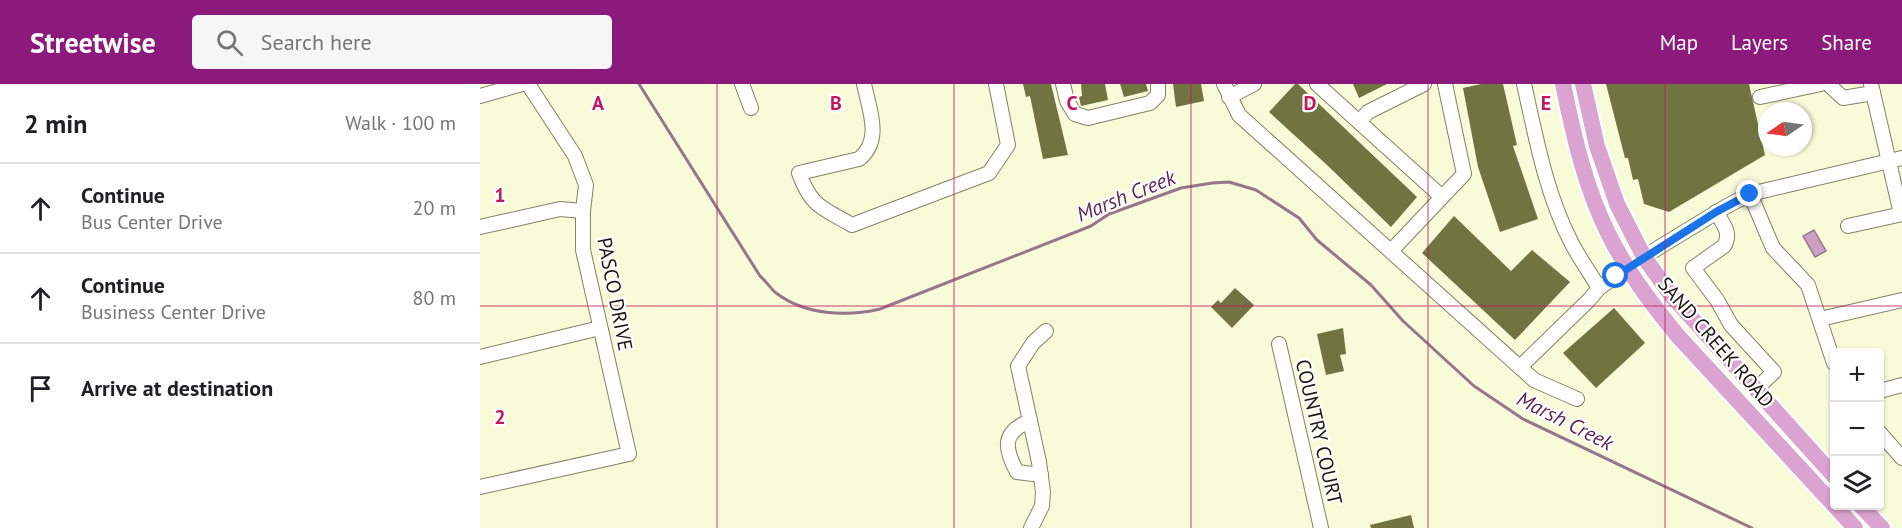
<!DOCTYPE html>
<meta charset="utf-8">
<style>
body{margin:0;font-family:"PT Sans",sans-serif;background:#f6f6f6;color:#202124}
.controls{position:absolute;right:18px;bottom:18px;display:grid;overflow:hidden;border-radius:6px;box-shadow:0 2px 4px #0004}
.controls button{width:54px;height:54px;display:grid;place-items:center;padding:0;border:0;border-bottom:2px solid #e0e0e0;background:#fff;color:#202124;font:30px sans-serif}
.compass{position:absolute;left:1278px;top:18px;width:54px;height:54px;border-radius:50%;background:#fff;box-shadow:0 2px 4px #0004;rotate:257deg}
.stop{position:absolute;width:18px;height:18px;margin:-14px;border:4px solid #1a73e8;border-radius:50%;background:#fff}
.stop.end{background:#1a73e8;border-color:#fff;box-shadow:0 2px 6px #0008}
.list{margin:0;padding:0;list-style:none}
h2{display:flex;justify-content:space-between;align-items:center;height:78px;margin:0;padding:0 24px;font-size:26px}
h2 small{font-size:20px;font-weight:400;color:#757577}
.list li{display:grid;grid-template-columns:39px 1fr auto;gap:18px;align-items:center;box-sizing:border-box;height:90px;padding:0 24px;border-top:2px solid #e0e0e0}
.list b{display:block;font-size:22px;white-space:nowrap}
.list p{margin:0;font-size:20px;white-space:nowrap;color:#757577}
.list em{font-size:20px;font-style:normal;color:#757577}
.icon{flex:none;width:33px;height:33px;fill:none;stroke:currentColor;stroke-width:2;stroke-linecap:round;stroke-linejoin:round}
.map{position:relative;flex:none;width:1422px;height:444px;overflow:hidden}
header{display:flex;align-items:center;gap:36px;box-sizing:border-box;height:84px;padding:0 30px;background:#8c1a7c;color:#fff}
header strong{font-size:28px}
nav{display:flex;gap:33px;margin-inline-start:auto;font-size:21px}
.search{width:420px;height:54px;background:#f6f6f6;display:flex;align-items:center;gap:15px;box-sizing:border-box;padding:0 21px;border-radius:6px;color:#757577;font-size:22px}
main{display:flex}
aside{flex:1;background:#fff}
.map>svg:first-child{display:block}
</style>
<header>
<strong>Streetwise</strong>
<div class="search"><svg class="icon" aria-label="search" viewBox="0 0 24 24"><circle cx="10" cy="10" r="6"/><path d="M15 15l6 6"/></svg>Search here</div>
<nav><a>Map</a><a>Layers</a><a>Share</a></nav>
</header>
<main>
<aside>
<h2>2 min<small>Walk · 100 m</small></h2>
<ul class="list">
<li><svg class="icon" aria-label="ahead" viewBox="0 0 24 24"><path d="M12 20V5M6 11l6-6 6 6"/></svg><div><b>Continue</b><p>Bus Center Drive</p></div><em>20 m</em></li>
<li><svg class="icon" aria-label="ahead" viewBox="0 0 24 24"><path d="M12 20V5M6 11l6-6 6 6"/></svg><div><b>Continue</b><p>Business Center Drive</p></div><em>80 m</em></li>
<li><svg class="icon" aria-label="arrive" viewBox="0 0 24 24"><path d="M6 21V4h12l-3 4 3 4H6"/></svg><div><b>Arrive at destination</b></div></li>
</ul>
</aside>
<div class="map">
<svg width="1422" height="444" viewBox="0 0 1422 444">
<rect width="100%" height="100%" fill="#f8fbd8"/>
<!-- water -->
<path fill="#cd9fc2" stroke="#97768b" stroke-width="1.5" d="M1334 146 1346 167 1335 173 1323 152Z"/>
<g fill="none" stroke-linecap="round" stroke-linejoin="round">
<!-- stream -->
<path stroke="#97768b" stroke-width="3" d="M159 0 280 192C286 197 291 205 296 209 325 231 366 233 400 225L611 142 629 130 701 104 732 99 749 98 776 106 819 134 837 156 891 201 923 237 994 302 1043 335 1272 444"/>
</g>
<!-- building -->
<g fill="#717340">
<path d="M543 0H571L588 71 563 75 550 12 546 13Z"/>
<path d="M601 0H625L628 16 601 22 599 13 602 12Z"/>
<path d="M640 0H666L668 7 644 13Z"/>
<path d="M693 0H721L724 17 696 23Z"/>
<path d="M815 0H818L937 113 911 143 847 81 789 28Z"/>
<path d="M873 0H907L879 14Z"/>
<path d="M1001 0H1023L1037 61 1033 62 1058 135 1020 148 998 83 983 4Z"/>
<path d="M1126 0H1269L1285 71 1189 128 1164 120 1158 95 1153 96 1148 74H1145Z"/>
<path d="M974 132 1031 187 1052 166 1090 198 1035 256 942 169Z"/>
<path d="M755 204 774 221 752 244 731 223 738 216 741 219Z"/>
<path d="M1134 224 1165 259 1116 304 1083 269Z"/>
<path d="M863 244 866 270 860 271 864 287 846 291 837 250Z"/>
<path d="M931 431 934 444H891L890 441Z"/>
</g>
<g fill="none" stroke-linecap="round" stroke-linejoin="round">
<defs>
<g id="minor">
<path d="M262 0 271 24"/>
<path d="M384 0C389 25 403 56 379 75L319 89C331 123 343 124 372 141L509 89 528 61 516 0"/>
<path d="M583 0 587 17 595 30 608 34 670 19 678 11V0"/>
<path d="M744 0 759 31 1054 296 1097 315"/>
<path d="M837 0 962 113"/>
<path d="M1044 0C1056 54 1066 110 1092 160 1100 175 1110 189 1119 204L1178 164 1247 122 1270 110 1422 74"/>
<path d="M1348 0 1363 14 1393 9"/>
<path d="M1391 0 1421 130"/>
<path d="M0 12 42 0"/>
<path d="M749 13 774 0"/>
<path d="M1280 13 1341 0"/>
<path d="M879 38 888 28 944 0"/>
<path d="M1270 110 1293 164 1328 201 1354 279"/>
<path d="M1236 128C1243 140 1252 149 1244 162L1213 184 1237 216 1251 241 1294 288 1276 305"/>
<path d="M1368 142 1422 130"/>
<path d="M0 143 80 125 103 127"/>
<path d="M912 166 984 90 965 0"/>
<path d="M1340 235 1422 216"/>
<path d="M799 260 841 444"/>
<path d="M0 273 120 244"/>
<path d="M1040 283 1109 216 1119 204"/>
<path d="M1400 307 1422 301"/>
<path d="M550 337C522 348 524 364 537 388L561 391"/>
<path d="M1400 349 1422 374"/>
<path d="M0 403 149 370 103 166V127L106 101 95 72 48 0"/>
<path d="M551 444 562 422 563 408 559 378 538 282 553 259 566 247"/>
</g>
<g id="major">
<path d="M1083 0C1093 49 1105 103 1128 149 1146 186 1171 219 1197 251L1354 421"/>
<path d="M1103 0 1117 62 1137 120 1164 173 1191 211 1354 392"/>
<path d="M1355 422 1375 444"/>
<path d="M1381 422 1402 444"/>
</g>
</defs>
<!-- minor casing -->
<use href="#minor" stroke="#818364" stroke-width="16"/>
<!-- major casing -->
<use href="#major" stroke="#fff" stroke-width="20"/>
<!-- minor -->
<use href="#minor" stroke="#fff" stroke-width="14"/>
<!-- major -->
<use href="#major" stroke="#dba3d0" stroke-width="16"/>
</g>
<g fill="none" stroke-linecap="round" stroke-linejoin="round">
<!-- route -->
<path stroke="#1a73e8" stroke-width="8" d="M1136 192 1236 128 1270 110"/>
</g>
<!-- grid -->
<path fill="none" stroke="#c2185b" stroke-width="1.5" stroke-opacity="0.55" d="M237 0V444M474 0V444M711 0V444M948 0V444M1185 0V444M0 222H1422"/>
<g text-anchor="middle" stroke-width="4.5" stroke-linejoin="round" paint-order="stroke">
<!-- street labels -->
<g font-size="20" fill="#18180c" stroke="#fff">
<text transform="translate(135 210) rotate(79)" y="7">PASCO DRIVE</text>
<text transform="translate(1236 258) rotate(49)" y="7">SAND CREEK ROAD</text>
<text transform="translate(839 348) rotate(77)" y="7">COUNTRY COURT</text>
</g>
<!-- water labels -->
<g font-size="21" font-style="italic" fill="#5f2755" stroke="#fff">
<text transform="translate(646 112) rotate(-22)" y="7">Marsh Creek</text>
<text transform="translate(1085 337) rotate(27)" y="7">Marsh Creek</text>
</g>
</g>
<g font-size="20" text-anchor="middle" font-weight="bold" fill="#c2185b" stroke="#fff" stroke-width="4.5" stroke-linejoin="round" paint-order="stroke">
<text x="118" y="26">A</text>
<text x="356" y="26">B</text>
<text x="592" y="26">C</text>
<text x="830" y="26">D</text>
<text x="1066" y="26">E</text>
<text x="20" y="118">1</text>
<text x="20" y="340">2</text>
</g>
</svg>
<div class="controls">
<button>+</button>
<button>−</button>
<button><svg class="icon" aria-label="layers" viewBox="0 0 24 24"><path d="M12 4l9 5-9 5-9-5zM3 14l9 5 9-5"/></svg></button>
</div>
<svg class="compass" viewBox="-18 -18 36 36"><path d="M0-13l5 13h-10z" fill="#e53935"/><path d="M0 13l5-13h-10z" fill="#757577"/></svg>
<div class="stop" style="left:1136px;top:192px"></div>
<div class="stop end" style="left:1270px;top:110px"></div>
</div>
</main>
